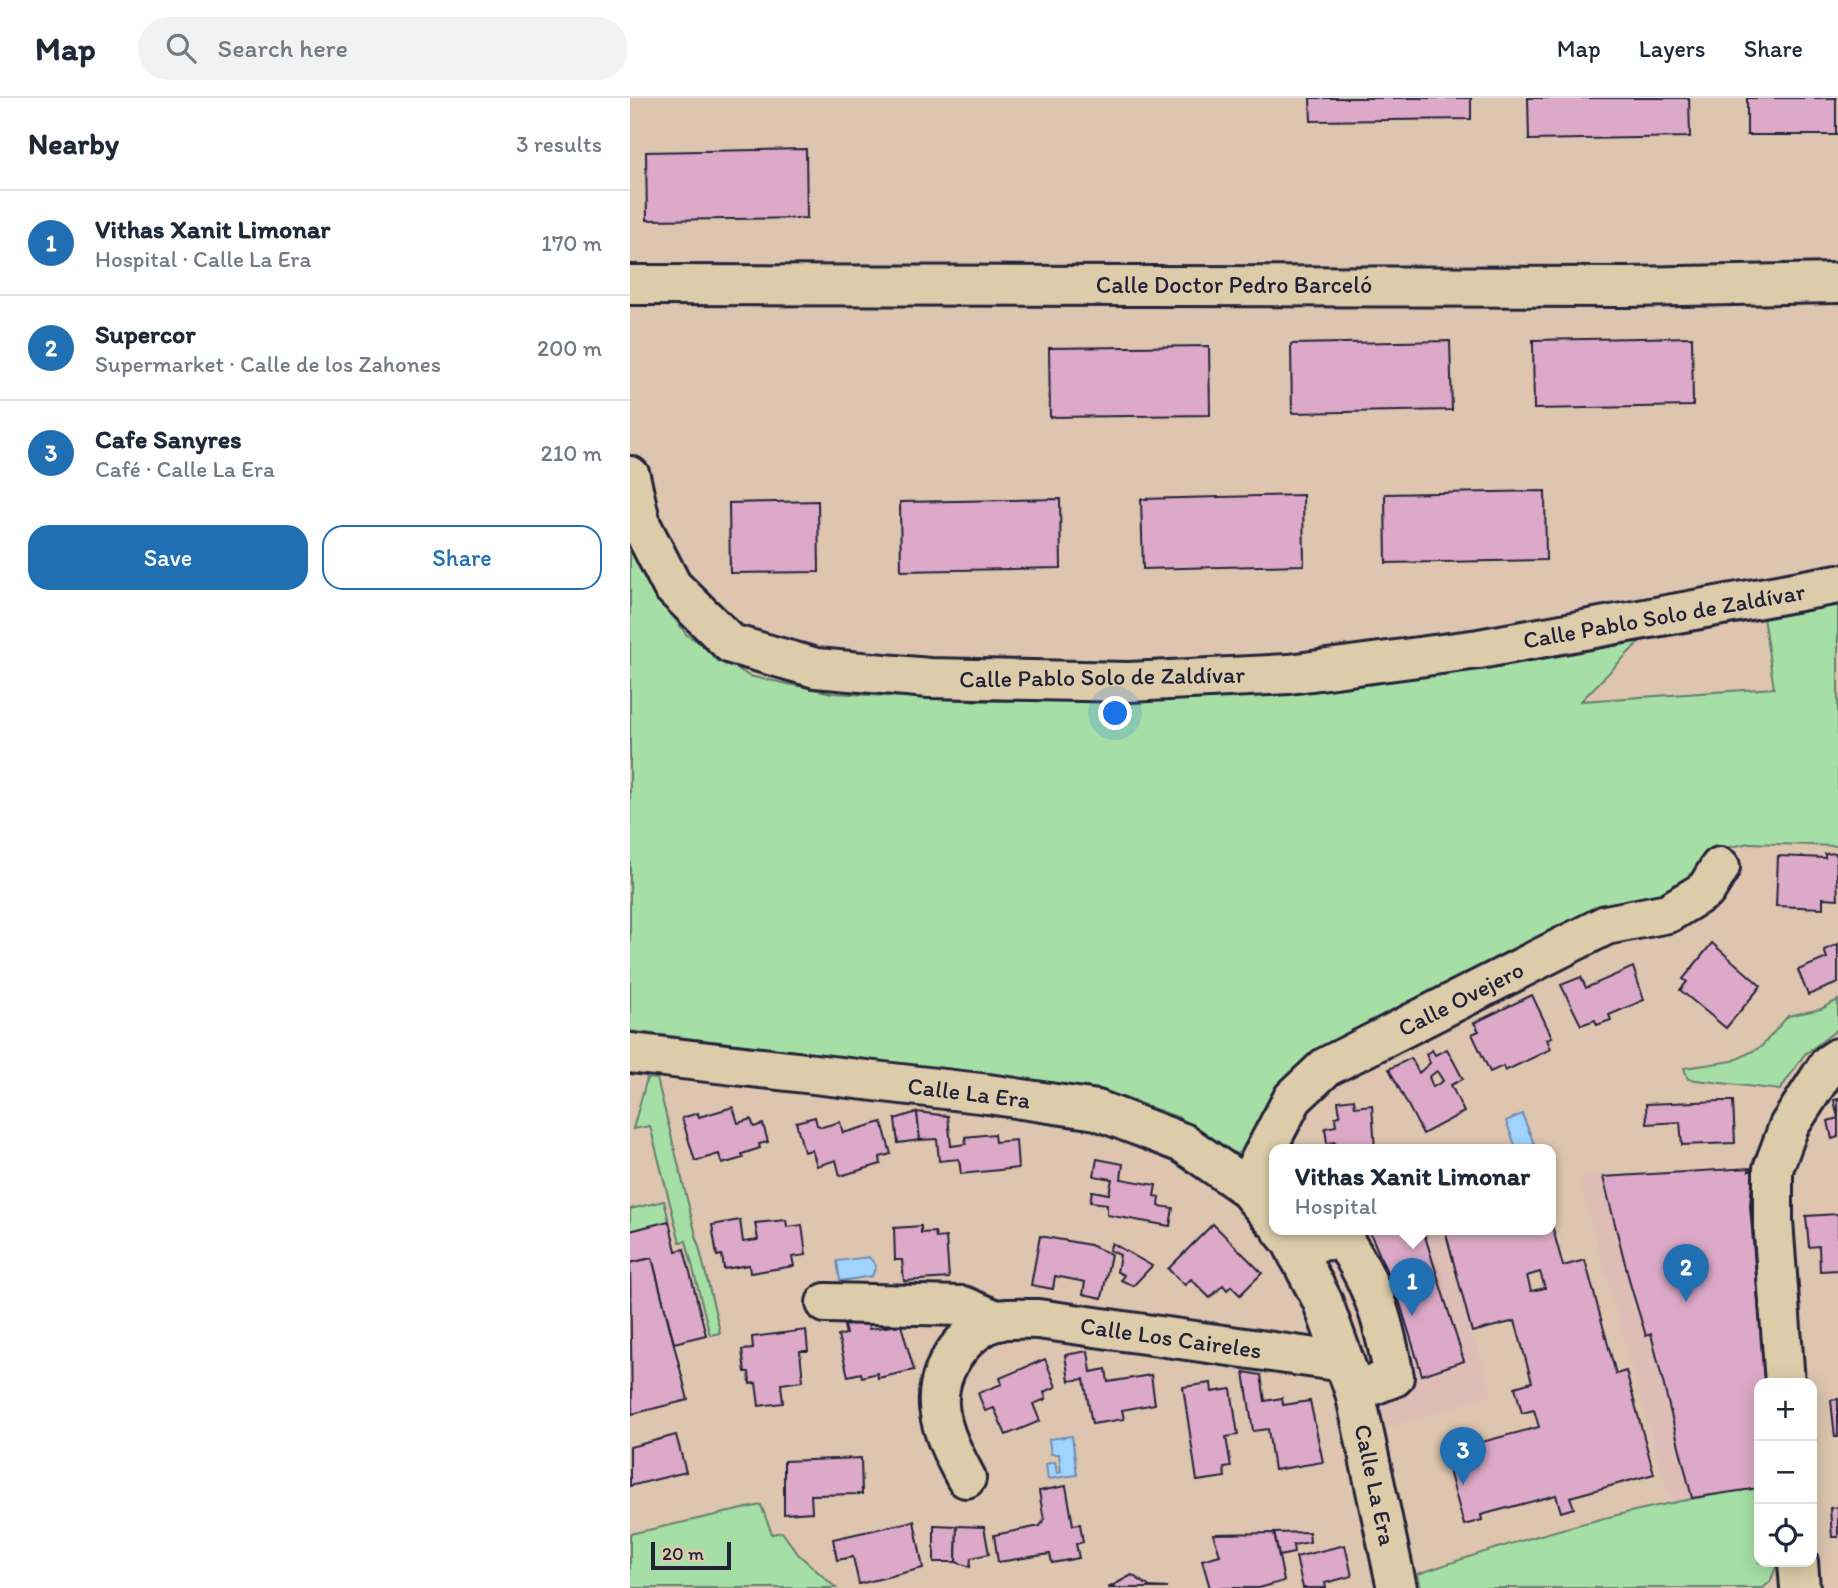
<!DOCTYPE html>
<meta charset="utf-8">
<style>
body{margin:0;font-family:Itim,sans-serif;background:#f2f2f3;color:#1f2937}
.controls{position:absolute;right:21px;bottom:21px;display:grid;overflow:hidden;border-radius:14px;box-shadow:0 4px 18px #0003}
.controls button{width:63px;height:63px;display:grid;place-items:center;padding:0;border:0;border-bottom:2px solid #e0e1e3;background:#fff;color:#1f2937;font:35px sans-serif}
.scale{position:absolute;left:21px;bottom:18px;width:80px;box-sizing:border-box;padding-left:7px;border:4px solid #22223b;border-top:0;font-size:19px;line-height:24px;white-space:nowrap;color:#22223b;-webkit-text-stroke:5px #ddcca9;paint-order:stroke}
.you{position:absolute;left:486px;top:616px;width:24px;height:24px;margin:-18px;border:5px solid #fff;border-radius:50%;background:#1a73e8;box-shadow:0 0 0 10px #1a73e833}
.badge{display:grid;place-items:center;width:46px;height:46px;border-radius:50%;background:#1f6fb2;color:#fff;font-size:23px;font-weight:700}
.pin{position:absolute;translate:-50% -58px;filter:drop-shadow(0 2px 4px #0008)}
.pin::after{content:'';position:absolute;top:37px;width:24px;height:21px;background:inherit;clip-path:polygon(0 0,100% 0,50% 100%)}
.popup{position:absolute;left:639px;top:1046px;width:287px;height:91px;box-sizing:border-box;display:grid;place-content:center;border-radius:14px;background:#fff;filter:drop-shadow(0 2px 5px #0005);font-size:23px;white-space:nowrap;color:#747a83}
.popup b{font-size:26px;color:#1f2937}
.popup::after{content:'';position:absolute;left:50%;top:100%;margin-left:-14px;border:14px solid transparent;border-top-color:#fff}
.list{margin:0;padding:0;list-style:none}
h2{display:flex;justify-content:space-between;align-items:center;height:91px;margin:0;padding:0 28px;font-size:30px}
h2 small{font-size:23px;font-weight:400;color:#747a83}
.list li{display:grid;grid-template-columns:46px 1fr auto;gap:21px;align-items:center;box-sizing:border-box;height:105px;padding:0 28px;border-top:2px solid #e0e1e3}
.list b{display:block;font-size:26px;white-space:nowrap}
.list p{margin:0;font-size:23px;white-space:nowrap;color:#747a83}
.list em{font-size:23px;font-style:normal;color:#747a83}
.actions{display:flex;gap:14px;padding:21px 28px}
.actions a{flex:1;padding:16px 0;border:2px solid #1f6fb2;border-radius:21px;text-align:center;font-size:24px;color:#1f6fb2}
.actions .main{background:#1f6fb2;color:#fff}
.icon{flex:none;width:38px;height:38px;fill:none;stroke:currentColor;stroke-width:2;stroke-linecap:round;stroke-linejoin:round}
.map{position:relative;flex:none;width:1208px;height:1490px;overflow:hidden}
header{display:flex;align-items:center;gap:42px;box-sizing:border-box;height:98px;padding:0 35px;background:#fff;border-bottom:2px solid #e0e1e3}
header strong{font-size:33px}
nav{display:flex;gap:38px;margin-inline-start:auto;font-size:24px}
.search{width:490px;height:63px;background:#f2f2f3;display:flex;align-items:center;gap:18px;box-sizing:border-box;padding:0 24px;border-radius:38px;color:#747a83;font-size:26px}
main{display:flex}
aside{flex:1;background:#fff}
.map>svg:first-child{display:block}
</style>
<header>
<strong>Map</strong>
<div class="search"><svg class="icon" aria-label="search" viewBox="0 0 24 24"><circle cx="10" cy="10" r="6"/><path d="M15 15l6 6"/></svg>Search here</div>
<nav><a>Map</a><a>Layers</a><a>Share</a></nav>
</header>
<main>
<aside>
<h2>Nearby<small>3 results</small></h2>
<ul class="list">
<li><span class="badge">1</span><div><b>Vithas Xanit Limonar</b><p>Hospital · Calle La Era</p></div><em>170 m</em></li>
<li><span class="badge">2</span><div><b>Supercor</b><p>Supermarket · Calle de los Zahones</p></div><em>200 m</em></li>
<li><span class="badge">3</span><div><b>Cafe Sanyres</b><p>Café · Calle La Era</p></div><em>210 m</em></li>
</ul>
<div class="actions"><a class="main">Save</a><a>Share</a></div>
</aside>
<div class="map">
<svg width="1208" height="1490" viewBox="0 0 1208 1490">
<rect width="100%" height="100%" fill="#ddc5af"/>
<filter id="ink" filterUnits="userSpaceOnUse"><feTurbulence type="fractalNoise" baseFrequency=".0143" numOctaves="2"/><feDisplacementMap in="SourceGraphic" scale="14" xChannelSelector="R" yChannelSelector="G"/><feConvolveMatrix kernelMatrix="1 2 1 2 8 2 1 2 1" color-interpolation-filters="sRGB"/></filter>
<g filter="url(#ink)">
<!-- built -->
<g fill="#ddbdb6">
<path d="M1120 1070 1123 1073 1120 1108 1135 1285H1129V1390L1040 1403 949 1081Z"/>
<path d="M682 1132H809L862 1297 757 1329 736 1238 720 1198Z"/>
</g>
<!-- green -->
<g fill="#a6dfa5" stroke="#648070" stroke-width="2">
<path d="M0 439 22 488 56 536 119 578 202 595 349 603 497 601 1014 539 951 603 1144 590 1133 519 1208 504V748L1119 745 1083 753 1060 781 1017 806 704 946C684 957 665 968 650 986 633 1007 631 1042 606 1056L550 1020 470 991 0 933Z"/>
<path d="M1208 902V931L1174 957 1150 992 1058 981 1054 970 1103 963 1131 949 1158 918 1191 911Z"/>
<path d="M17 980 27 981 88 1225 90 1235 80 1237 56 1143 50 1144 20 1028 3 1031Z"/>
<path d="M34 1103 39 1123 0 1133V1111Z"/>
<path d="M1129 1390V1464H1148L1140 1484 1133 1490H791L788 1476C900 1437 1012 1406 1129 1390Z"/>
<path d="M131 1407 142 1436 152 1434 168 1456 206 1490H0V1436Z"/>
</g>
<!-- water -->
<g fill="#a0d4fe" stroke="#6e8db0" stroke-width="2">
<path d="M892 1016 905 1048 887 1052 876 1023Z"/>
<path d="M239 1159 246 1168 242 1178 210 1183 207 1163Z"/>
<path d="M442 1338 447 1377 418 1381 416 1366 425 1364 427 1375 431 1374 429 1356H421L419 1341Z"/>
</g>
<!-- building -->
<g fill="#dcaac8" stroke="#22223b" stroke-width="2" fill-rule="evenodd">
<path d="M680 0H841V21L681 23Z"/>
<path d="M898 0H1059L1060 39 899 42Z"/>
<rect x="1117" y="0" width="89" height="37"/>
<path d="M176 51 177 120 17 122 16 54Z"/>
<path d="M1062 239 1063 308 904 311 903 242Z"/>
<path d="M820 243 822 312 662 315 661 246Z"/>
<path d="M579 248 580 317 420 319 419 250Z"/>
<path d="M915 393 916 462 756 465 755 396Z"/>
<path d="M673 397 674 467 513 471 511 401Z"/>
<path d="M430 401 431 470 271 473 270 404Z"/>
<path d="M188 403 189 474 100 475 99 405Z"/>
<path d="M1206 755 1208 801 1193 800V810L1146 808 1148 758 1195 760V756Z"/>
<path d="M1082 845 1131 888 1096 930 1050 892 1057 884 1053 881Z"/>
<path d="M1208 846V885L1178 897 1168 872 1197 860 1194 852Z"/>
<path d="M1003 869 1014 902 979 917 981 922 967 927 965 922 951 927 931 887 951 879 956 890Z"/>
<path d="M902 897 922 939 917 941 921 951 875 973 873 968 860 974 842 936 849 933 844 925Z"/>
<path d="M817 951 833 981 821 987 834 1014 793 1036 759 971 781 960 789 975 800 965 796 956 802 952 805 957ZM807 973 813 983 803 989 799 979Z"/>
<path d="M724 1001 725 1009 742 1007 745 1052H706L705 1044 697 1045 695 1030 706 1028 705 1019 710 1018 708 1003Z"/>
<path d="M1208 1001V1039L1202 1041 1198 1023 1208 1020 1204 1002Z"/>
<path d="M1091 1003H1103L1105 1045 1052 1047 1050 1024 1017 1026 1016 1006Z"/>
<path d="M103 1009 108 1025 121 1021 124 1029 133 1026 138 1044 129 1046 130 1050 112 1056 113 1060 92 1066 89 1056 65 1063 52 1020 68 1015 69 1019Z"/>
<path d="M287 1014 290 1042 268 1045 265 1021Z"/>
<path d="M287 1014 318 1018 321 1048 336 1046 335 1039 364 1036 365 1044 386 1042 388 1070 331 1076 329 1061 309 1063 307 1041 290 1042Z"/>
<path d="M185 1019 187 1027 192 1029 210 1024 213 1035 252 1024 261 1056 250 1059 251 1066 210 1078 206 1062 187 1068 182 1052 174 1054 166 1024Z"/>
<path d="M467 1061 493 1066 491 1081 526 1087 524 1098 530 1099 529 1108 543 1110 540 1128 477 1117V1106L460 1104 462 1093 479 1096 482 1081 464 1078Z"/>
<path d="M1120 1070 1119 1073H1123L1120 1108 1135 1285H1129V1390L1062 1400 1021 1236 1016 1238 1001 1189 973 1079Z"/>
<path d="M1208 1116V1172L1190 1173 1189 1148 1179 1149 1176 1118Z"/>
<path d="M920 1120 933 1168 955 1162 986 1276 996 1273 1024 1376 940 1399 944 1410 931 1414 926 1397 851 1417 852 1422 834 1427 814 1354 909 1329 904 1312 892 1315 885 1289 902 1284 885 1223 842 1234 815 1132H920ZM910 1174 915 1190 901 1193 897 1178Z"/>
<path d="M110 1122 113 1144 128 1142 125 1125 156 1122 157 1129 172 1127 176 1157 162 1159 164 1168 120 1175 119 1167 94 1171 92 1157 87 1158 82 1127Z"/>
<path d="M39 1123 46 1153 54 1151 76 1237 44 1245 22 1160 0 1165V1133Z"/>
<path d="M583 1126 632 1175 610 1197 601 1188 597 1192 593 1187 580 1200 561 1181 555 1187 538 1171Z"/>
<path d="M291 1128V1135L305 1134 306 1140 316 1139 319 1180 274 1183 272 1162H265L264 1130Z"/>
<path d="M739 1132H793L834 1263 792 1277 770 1205Z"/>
<path d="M410 1138 460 1147 481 1156 472 1200 453 1196 455 1184 425 1178 423 1191 401 1187Z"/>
<path d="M482 1145 522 1168 503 1188 491 1182 494 1177 487 1174 490 1157 479 1152Z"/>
<path d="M22 1160 58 1302 2 1316 0 1165Z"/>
<path d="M237 1222 239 1231 271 1227 284 1272 248 1280 247 1275 232 1279 231 1275 218 1278 208 1238 216 1236 214 1228Z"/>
<path d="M176 1232 178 1253H170L173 1283 151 1286 153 1305 129 1308 126 1285 120 1286 119 1274H115L112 1252 123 1251 122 1239Z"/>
<path d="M458 1253 461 1274 476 1271 478 1284 521 1277 525 1306 492 1312 494 1321 462 1326 454 1281 439 1283 435 1257Z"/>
<path d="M415 1261 426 1289 414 1294 416 1301 403 1306 410 1323 376 1337 364 1310 355 1313 348 1295 372 1286 370 1280Z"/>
<path d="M614 1274 631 1277 635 1303 652 1300 653 1307 680 1303 693 1364 644 1372 638 1331 623 1333Z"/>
<path d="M581 1285 582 1294 601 1291 608 1337 596 1339 601 1369 594 1370 595 1379 567 1383 553 1289Z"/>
<path d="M1208 1301V1339H1205L1201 1302Z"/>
<path d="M46 1337 56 1374 0 1388V1349Z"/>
<path d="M231 1360 232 1396 181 1397 182 1414 154 1416V1363Z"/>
<path d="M436 1388 443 1427 450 1426 453 1444 446 1446 449 1460 422 1465 420 1456 368 1464 364 1437 410 1428 414 1422 409 1393Z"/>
<path d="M1208 1409V1439H1202L1200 1410Z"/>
<path d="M284 1423 293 1470 229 1486 223 1459 207 1462 203 1441Z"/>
<path d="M304 1427 327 1428 326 1464H304Z"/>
<path d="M327 1428 354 1429 359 1456 341 1460 340 1469 326 1464Z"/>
<path d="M679 1434 680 1444 663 1447 664 1455 649 1458 644 1435Z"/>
<path d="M644 1435 654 1483 629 1490H580L572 1462 590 1457 583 1436Z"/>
<path d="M715 1447 722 1478 695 1485 696 1490H673L666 1459Z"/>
<path d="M502 1477 520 1489 538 1490H478Z"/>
</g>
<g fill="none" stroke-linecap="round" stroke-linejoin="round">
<defs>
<g id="minor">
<path d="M0 187 998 189 1208 185"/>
<path d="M0 378 11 427 42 488 101 546 186 570 299 580 499 584 659 576 849 551 1208 486"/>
<path d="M616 1089 663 1000 696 969 976 827 1038 815 1076 792 1090 769"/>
<path d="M668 1157 688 1143 713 1141C744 1187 754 1225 764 1279L725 1294"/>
<path d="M196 1205 333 1208 368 1223"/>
<path d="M1155 1285 1143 1123V1071L1159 1028 1199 966 1208 960"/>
<path d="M336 1380C310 1332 292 1291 333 1245 342 1235 356 1225 369 1222 381 1220 395 1221 408 1221L714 1264"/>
<path d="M1168 1464 1170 1490"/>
</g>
<g id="major">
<path d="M0 955 358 996 467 1012 553 1045 616 1089 644 1122"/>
<path d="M652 1132 661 1143 692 1202 725 1294 767 1490"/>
</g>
</defs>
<!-- minor casing -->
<use href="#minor" stroke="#22223b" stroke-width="44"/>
<!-- major casing -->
<use href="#major" stroke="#22223b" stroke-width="44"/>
<!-- minor -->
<use href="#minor" stroke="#ddcca9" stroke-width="38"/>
<!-- major -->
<use href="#major" stroke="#ddcca9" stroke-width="38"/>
</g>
</g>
<g text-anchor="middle" stroke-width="5" stroke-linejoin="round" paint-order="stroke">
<!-- street labels -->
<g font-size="24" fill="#22223b" stroke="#ddcca9">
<text x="604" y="195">Calle Doctor Pedro Barceló</text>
<text transform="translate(1034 518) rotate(-10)" y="8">Calle Pablo Solo de Zaldívar</text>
<text transform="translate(472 579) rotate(-1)" y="8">Calle Pablo Solo de Zaldívar</text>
<text transform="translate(831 901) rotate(-27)" y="8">Calle Ovejero</text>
<text transform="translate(339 995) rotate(7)" y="8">Calle La Era</text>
<text transform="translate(541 1240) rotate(8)" y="8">Calle Los Caireles</text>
<text transform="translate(745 1387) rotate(78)" y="8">Calle La Era</text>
</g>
</g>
</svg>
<div class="controls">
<button>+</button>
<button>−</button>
<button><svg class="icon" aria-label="locate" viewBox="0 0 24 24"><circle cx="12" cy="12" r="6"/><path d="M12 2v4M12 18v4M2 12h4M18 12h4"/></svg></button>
</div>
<div class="scale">20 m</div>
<div class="you"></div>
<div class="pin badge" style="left:782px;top:1218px">1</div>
<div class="popup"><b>Vithas Xanit Limonar</b>Hospital</div>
<div class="pin badge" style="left:1056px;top:1204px">2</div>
<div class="pin badge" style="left:833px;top:1387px">3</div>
</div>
</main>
